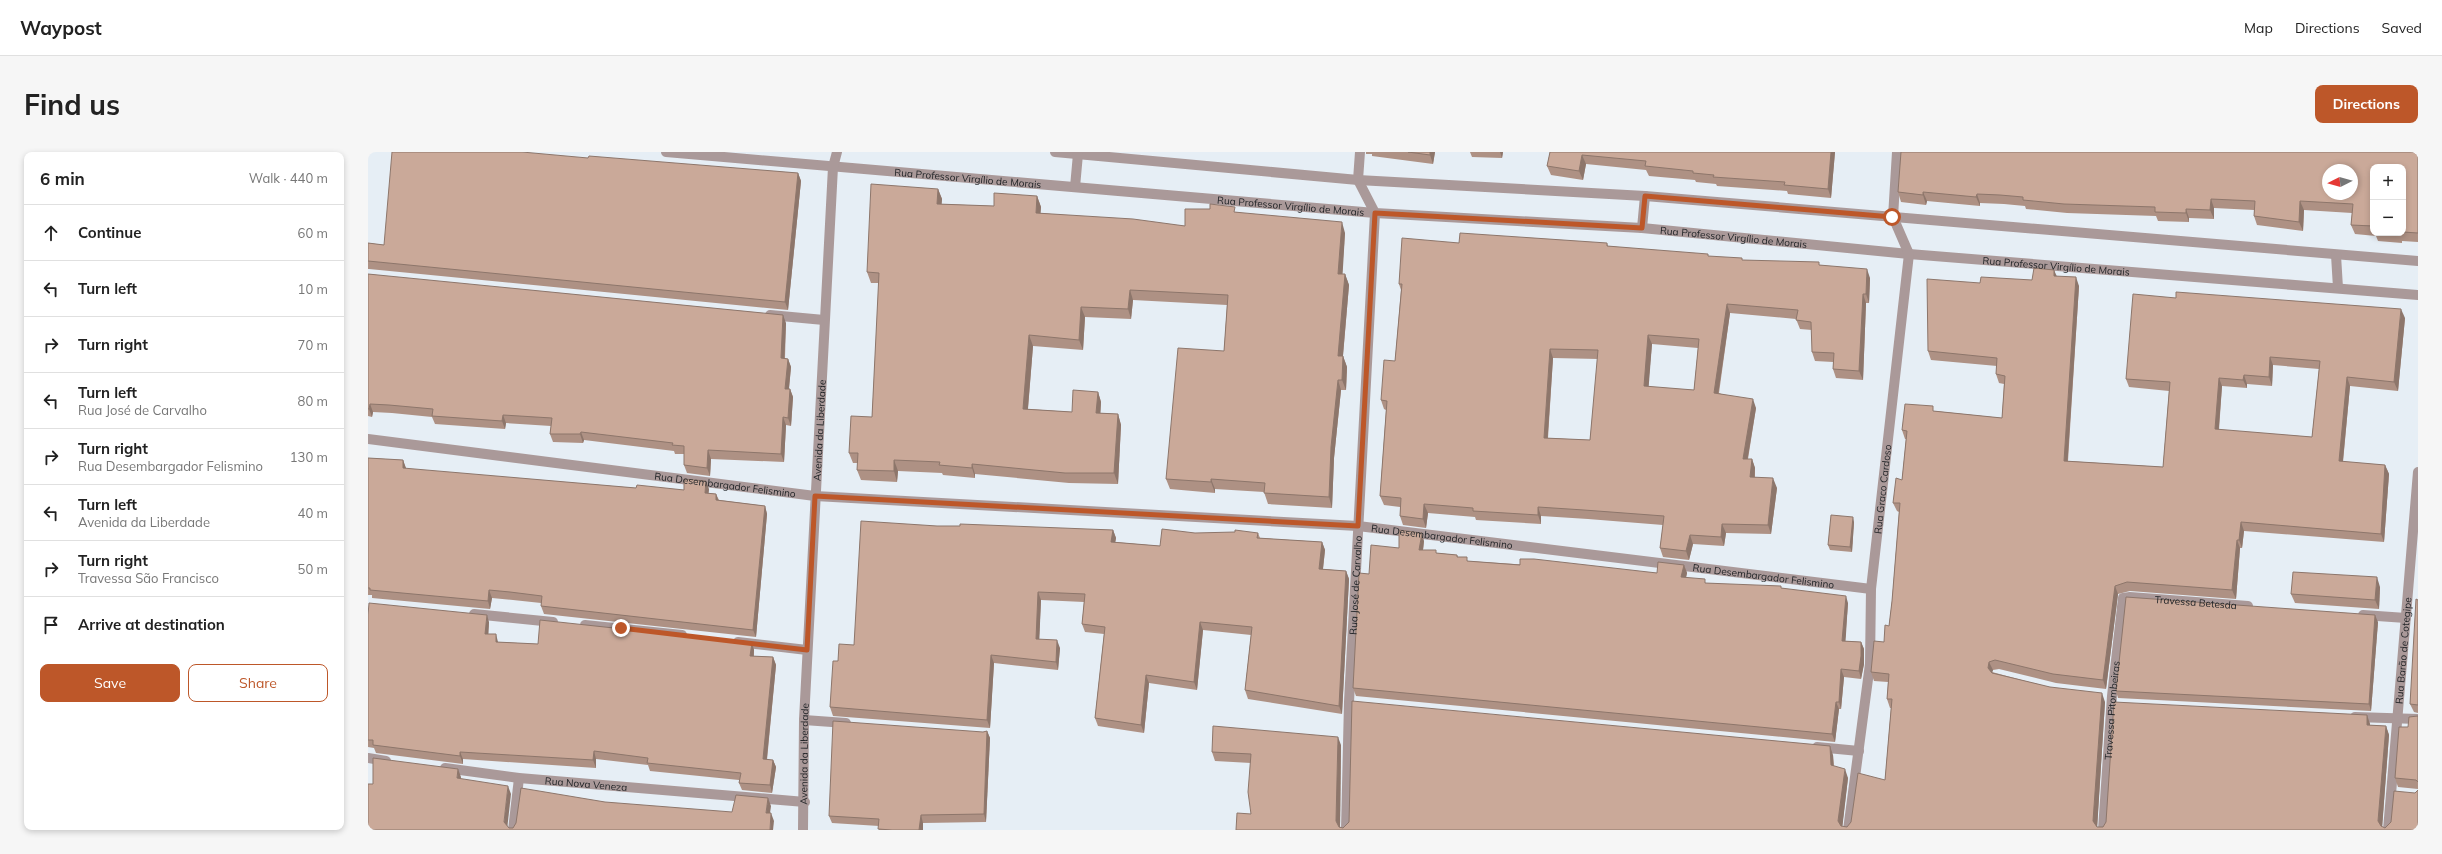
<!DOCTYPE html>
<meta charset="utf-8">
<style>
body{margin:0;font-family:Mulish,sans-serif;background:#f6f6f6;color:#222}
.controls{position:absolute;right:12px;top:12px;display:grid;overflow:hidden;border-radius:8px;box-shadow:0 2px 6px #0003}
.controls button{width:36px;height:36px;display:grid;place-items:center;padding:0;border:0;border-bottom:1px solid #e0e0e0;background:#fff;color:#222;font:20px sans-serif}
.compass{position:absolute;left:1954px;top:12px;width:36px;height:36px;border-radius:50%;background:#fff;box-shadow:0 2px 6px #0003;rotate:264deg}
.stop{position:absolute;width:12px;height:12px;margin:-9px;border:3px solid #bd5729;border-radius:50%;background:#fff}
.stop.end{background:#bd5729;border-color:#fff;box-shadow:0 1px 4px #0008}
.list{margin:0;padding:0;list-style:none}
h2{display:flex;justify-content:space-between;align-items:center;height:52px;margin:0;padding:0 16px;font-size:17px}
h2 small{font-size:13px;font-weight:400;color:#767676}
.list li{display:grid;grid-template-columns:26px 1fr auto;gap:12px;align-items:center;box-sizing:border-box;height:56px;padding:0 16px;border-top:1px solid #e0e0e0}
.list b{display:block;font-size:15px;white-space:nowrap}
.list p{margin:0;font-size:13px;white-space:nowrap;color:#767676}
.list em{font-size:13px;font-style:normal;color:#767676}
.actions{display:flex;gap:8px;padding:12px 16px}
.actions a{flex:1;padding:9px 0;border:1px solid #bd5729;border-radius:8px;text-align:center;font-size:14px;color:#bd5729}
.actions .main{background:#bd5729;color:#fff}
.icon{flex:none;width:22px;height:22px;fill:none;stroke:currentColor;stroke-width:2;stroke-linecap:round;stroke-linejoin:round}
.map{position:relative;flex:none;width:2050px;height:678px;overflow:hidden;border-radius:8px}
header{display:flex;align-items:center;gap:24px;box-sizing:border-box;height:56px;padding:0 20px;background:#fff;border-bottom:1px solid #e0e0e0}
header strong{font-size:19px}
nav{display:flex;gap:22px;margin-inline-start:auto;font-size:14px}
.intro{display:flex;align-items:center;justify-content:space-between;box-sizing:border-box;height:96px;padding:0 24px}
h1{margin:0;font-size:28px}
.button{padding:10px 18px;border-radius:8px;background:#bd5729;color:#fff;font-size:14px;font-weight:700}
main{display:flex;gap:24px;padding:0 24px}
aside{flex:1;background:#fff;border-radius:8px;box-shadow:0 2px 6px #0003}
.map>svg:first-child{display:block}
</style>
<header>
<strong>Waypost</strong>
<nav><a>Map</a><a>Directions</a><a>Saved</a></nav>
</header>
<div class="intro"><h1>Find us</h1><a class="button">Directions</a></div>
<main>
<aside>
<h2>6 min<small>Walk · 440 m</small></h2>
<ul class="list">
<li><svg class="icon" aria-label="ahead" viewBox="0 0 24 24"><path d="M12 20V5M6 11l6-6 6 6"/></svg><div><b>Continue</b></div><em>60 m</em></li>
<li><svg class="icon" aria-label="left" viewBox="0 0 24 24"><path d="M17 20v-9H6M10 6l-5 5 5 5"/></svg><div><b>Turn left</b></div><em>10 m</em></li>
<li><svg class="icon" aria-label="right" viewBox="0 0 24 24"><path d="M7 20v-9h11M14 6l5 5-5 5"/></svg><div><b>Turn right</b></div><em>70 m</em></li>
<li><svg class="icon" aria-label="left" viewBox="0 0 24 24"><path d="M17 20v-9H6M10 6l-5 5 5 5"/></svg><div><b>Turn left</b><p>Rua José de Carvalho</p></div><em>80 m</em></li>
<li><svg class="icon" aria-label="right" viewBox="0 0 24 24"><path d="M7 20v-9h11M14 6l5 5-5 5"/></svg><div><b>Turn right</b><p>Rua Desembargador Felismino</p></div><em>130 m</em></li>
<li><svg class="icon" aria-label="left" viewBox="0 0 24 24"><path d="M17 20v-9H6M10 6l-5 5 5 5"/></svg><div><b>Turn left</b><p>Avenida da Liberdade</p></div><em>40 m</em></li>
<li><svg class="icon" aria-label="right" viewBox="0 0 24 24"><path d="M7 20v-9h11M14 6l5 5-5 5"/></svg><div><b>Turn right</b><p>Travessa São Francisco</p></div><em>50 m</em></li>
<li><svg class="icon" aria-label="arrive" viewBox="0 0 24 24"><path d="M6 21V4h12l-3 4 3 4H6"/></svg><div><b>Arrive at destination</b></div></li>
</ul>
<div class="actions"><a class="main">Save</a><a>Share</a></div>
</aside>
<div class="map">
<svg width="2050" height="678" viewBox="0 0 2050 678">
<rect width="100%" height="100%" fill="#e6eef5"/>
<g fill="none" stroke-linecap="round" stroke-linejoin="round">
<!-- minor -->
<g stroke="#a99" stroke-width="10">
<path id="s1" d="M298 0 1007 61 1274 76 1541 102 2050 143"/>
<path d="M687 0 990 28 1277 44 2050 109"/>
<path d="M707 35 710 2"/>
<path d="M1274 76 1277 44"/>
<path d="M1968 103 1970 136"/>
<path d="M402 163 456 168"/>
<path id="s2" d="M0 287 447 344 990 374 1503 437"/>
<path d="M106 462 185 470"/>
<path d="M1995 463 2038 466"/>
<path d="M217 473 314 483"/>
<path d="M370 490 439 498"/>
<path d="M1987 565 2050 567"/>
<path d="M436 568 478 571"/>
<path d="M1449 595 1491 599"/>
<path d="M0 606 18 609"/>
<path id="s3" d="M77 616 151 626 437 650"/>
<path d="M145 678 151 626"/>
<path id="s4" d="M435 678 436 568 465 15 469 0"/>
<path id="s5" d="M978 678 981 550 1007 61 990 28 992 0"/>
<path id="s6" d="M1480 678 1502 512 1503 437 1541 102 1525 65 1529 0"/>
<path id="s7" d="M1735 678 1744 544 1755 446 1762 445 1880 454"/>
<path id="s8" d="M2020 678 2050 320"/>
</g>
</g>
<!-- wall -->
<g fill="#ae9184" fill-rule="evenodd">
<path d="M998 0H1067L1065 12 1004 4V2H998Z"/>
<path d="M1102 0H1135L1134 6 1104 5Z"/>
<path d="M1182 0H1467L1463 46 1420 42 1419 39 1349 34 1348 32 1328 30 1327 28 1281 24 1278 18 1218 12 1215 28 1183 23 1179 14Z"/>
<path d="M2050 0V90L2034 89V91L2010 89 2008 84 1987 82 1983 73 1984 61 1936 58 1935 79 1889 73 1886 64V58L1846 56V67L1821 66V70L1790 69 1788 64 1699 61 1658 57 1657 54 1636 52 1612 51V54L1559 49 1558 53 1533 50 1530 40ZM2005 15H2035V81H2005Z"/>
<path d="M220 6 430 21 433 29 420 158 1 117H0V91L16 93Z"/>
<path d="M570 37 574 47 573 52 626 54 669 44 673 55 672 61 817 74 869 60 977 81 974 122H977L981 133 975 204 979 215 978 238H973L966 306 964 356 900 352 896 340 847 337V341L802 337 798 327 856 199 859 153 765 148 763 167 717 165 715 198 665 194 660 257 704 260 730 240 733 250 732 261 750 262 753 273 750 332 701 331 607 322V326L575 323 574 321 530 319 529 330 493 328 489 318 490 311H485L481 301 504 265 511 131H503L499 120Z"/>
<path d="M1091 91H1239L1240 94 1375 108 1452 113 1502 126 1501 151H1498L1495 228 1468 226 1465 217V210L1447 209 1444 200V178L1432 177 1428 167 1362 161 1351 241 1388 256 1380 307H1384L1387 316V325L1409 336 1403 382 1358 381 1356 394 1325 392 1321 408 1295 405 1292 396 1295 373 1220 367 1173 364V372L1108 368 1107 365 1060 361 1058 376 1035 373 1032 364V355L1016 353 1012 344 1018 258 1016 257 1013 248 1027 209 1033 138 1031 132ZM1284 192 1330 196 1326 238 1280 235ZM1185 206 1230 207 1222 288 1180 286Z"/>
<path d="M1686 118 1688 124 1711 134 1700 309 1795 315 1801 239 1761 235 1758 227 2037 166 2030 239 1982 234 1975 310 2017 313 2021 322 2016 390 1876 379 1874 396H1872L1868 447 1762 439 1750 442 1738 537 1688 531 1631 517 1625 518 1624 520 1737 550 1729 675H1735L1999 563 2002 572V573L2018 574 2021 583 2014 675 2017 676 2050 678H868L883 662V611L847 609 844 600 973 593 972 675 975 676 1465 603 1466 614 1480 626 1474 675H1479L1517 628 1523 556H1522L1519 547 1520 530 1506 529 1503 520 1516 490 1521 474 1524 449 1531 360 1529 359 1525 351 1534 328 1538 287H1537L1534 278 1567 259 1634 266 1636 232 1631 231 1628 222 1629 214 1563 208 1560 199 1612 131 1664 128ZM1905 213 1951 217 1944 285 1851 278 1854 234 1879 236V232L1904 234Z"/>
<path d="M0 122 418 171 417 206 420 207 423 215 421 237H422L425 245 423 274 418 273 416 310 343 307 342 324 319 321 316 313V302H307L306 299 216 288 215 291 185 290 182 282 183 274 138 271 137 277 67 272 64 265 24 261 5 260 4 265 0 264Z"/>
<path d="M0 306 35 308 38 317 268 336 316 338 341 337 340 341 348 342 351 348 397 354 399 362 388 485 176 462 173 454V451L145 448 124 446 122 457 4 446V443H0Z"/>
<path d="M1486 370 1484 400 1462 398 1460 393Z"/>
<path d="M569 374 745 378 748 386 747 390 792 394 827 381H890L892 386 954 390 957 398 955 417 978 419 981 427 974 562 880 547 877 538 883 483 835 478 829 538 781 531 776 581 730 574 727 566 736 482 717 480 714 472 716 450 673 448 671 487 692 496 690 518 626 511 622 576 465 564 462 555 470 509 486 493Z"/>
<path d="M1056 389 1055 398 1069 401 1089 403 1090 405 1100 409 1289 421 1316 413 1319 421 1318 426 1338 431 1414 436 1480 451 1477 489 1493 490 1496 497V512L1493 527 1476 525 1473 557H1471L1467 590 988 544 985 536 1031 396Z"/>
<path d="M2012 435 2011 457 1927 451 1923 442Z"/>
<path d="M2050 448V561L2046 560 2042 552Z"/>
<path d="M0 463 121 470 120 482 130 490 170 492 384 491 386 498V504L405 505 408 513 399 608H405L408 615 404 641 374 638 371 631V628L282 619 280 613 228 607V616L95 607V612L8 601 6 596 0 595Z"/>
<path d="M2010 470 2003 559 1750 546 1748 539Z"/>
<path d="M2050 564V637L2030 635 2027 626 2040 575Z"/>
<path d="M619 579 622 586 618 670 555 671V678H511V674L464 671 461 664 615 580Z"/>
</g>
<!-- shaded-wall -->
<g fill="#8d766b">
<path d="M1062 0H1067L1065 12 1062 3Z"/>
<path d="M1132 0H1135L1134 6Z"/>
<path d="M1463 0H1467L1463 46 1460 37Z"/>
<path d="M1214 3 1218 12 1215 28 1211 19Z"/>
<path d="M430 21 433 29 420 158 417 150Z"/>
<path d="M570 37 574 47 573 63 569 52Z"/>
<path d="M1555 40 1559 49 1558 53 1555 43Z"/>
<path d="M1609 42 1612 51V54L1608 45Z"/>
<path d="M669 44 673 55 672 71 668 61Z"/>
<path d="M1843 47 1846 56V67L1842 58Z"/>
<path d="M1932 49 1936 58 1935 79 1931 70Z"/>
<path d="M1818 57 1821 66V70L1818 61Z"/>
<path d="M974 70 977 81 974 132 970 122Z"/>
<path d="M1499 117 1502 126 1501 151 1498 142Z"/>
<path d="M1686 118 1690 127 1686 124Z"/>
<path d="M977 122 981 133 974 214 970 204Z"/>
<path d="M1708 125 1711 134 1699 317 1696 309Z"/>
<path d="M762 138 765 148 763 167 760 157Z"/>
<path d="M1495 142 1498 151 1495 228 1491 219Z"/>
<path d="M1359 152 1362 161 1349 250 1346 241Z"/>
<path d="M713 155 717 165 715 198 711 188Z"/>
<path d="M2033 157 2037 166 2030 239 2026 230Z"/>
<path d="M415 163 418 171 416 214 413 206Z"/>
<path d="M661 183 665 194 659 267 655 257Z"/>
<path d="M1280 183 1284 192 1280 243 1276 234Z"/>
<path d="M1182 197 1185 206 1179 295 1176 286Z"/>
<path d="M975 204 979 215 978 238 974 228Z"/>
<path d="M1902 205 1905 213 1904 234 1901 225Z"/>
<path d="M420 207 423 215 420 245 417 237Z"/>
<path d="M1876 223 1879 232V236L1875 228Z"/>
<path d="M1979 225 1982 234 1974 318 1971 309Z"/>
<path d="M1851 226 1854 234 1850 286 1847 277Z"/>
<path d="M970 228 973 238 966 306 964 356 961 345 963 295Z"/>
<path d="M422 237 425 245 423 274 420 266Z"/>
<path d="M730 240 733 250 732 271 728 261Z"/>
<path d="M1385 247 1388 256 1378 316 1375 307Z"/>
<path d="M2 252 5 260 4 265 1 257Z"/>
<path d="M750 262 753 273 750 332 746 321Z"/>
<path d="M135 263 138 271 137 277 134 269Z"/>
<path d="M415 265 418 273 416 310 413 302Z"/>
<path d="M213 280 216 288 215 291 212 282Z"/>
<path d="M340 298 343 307 342 324 339 316Z"/>
<path d="M1384 307 1387 316 1386 334 1382 325Z"/>
<path d="M35 308 38 316 37 324 35 316Z"/>
<path d="M526 308 530 319 529 330 526 319Z"/>
<path d="M604 312 607 322V326L604 316Z"/>
<path d="M2017 313 2021 322 2016 390 2013 382Z"/>
<path d="M1405 326 1409 336 1403 382 1400 373Z"/>
<path d="M843 327 847 337V341L843 330Z"/>
<path d="M338 329 341 337 340 348 337 341Z"/>
<path d="M348 342 351 350 348 348Z"/>
<path d="M1056 352 1060 361 1058 376 1055 367Z"/>
<path d="M397 354 399 362 388 485 385 478Z"/>
<path d="M1170 355 1173 364V372L1170 363Z"/>
<path d="M1485 365 1486 370 1484 400 1482 395Z"/>
<path d="M1873 370 1876 379 1874 396 1871 388Z"/>
<path d="M1354 372 1358 381 1356 394 1353 385Z"/>
<path d="M745 378 748 386 746 398 743 390Z"/>
<path d="M1054 381 1056 389 1054 406 1051 398Z"/>
<path d="M1322 383 1325 392 1321 408 1318 399Z"/>
<path d="M1869 388 1872 396 1868 447 1864 438Z"/>
<path d="M954 390 957 398 954 425 951 417Z"/>
<path d="M1316 413 1319 421 1316 433 1313 425Z"/>
<path d="M978 419 981 427 974 562 971 554Z"/>
<path d="M2009 425 2012 435 2011 457 2007 448Z"/>
<path d="M1747 434 1750 442 1738 537 1735 528Z"/>
<path d="M121 438 124 446 122 457 120 449Z"/>
<path d="M670 440 673 448 671 495 668 487Z"/>
<path d="M1478 444 1480 451 1477 497 1474 489Z"/>
<path d="M119 463 121 470 120 489 117 482Z"/>
<path d="M2007 463 2010 470 2003 559 2001 552Z"/>
<path d="M832 470 835 478 829 538 826 530Z"/>
<path d="M128 482 130 490V497L128 490Z"/>
<path d="M689 488 692 496 690 518 688 510Z"/>
<path d="M1493 490 1496 497V512L1493 527 1491 519Z"/>
<path d="M384 491 386 498 385 512 382 504Z"/>
<path d="M623 503 626 511 622 576 619 568Z"/>
<path d="M405 505 408 513 398 615 395 607Z"/>
<path d="M1621 510 1625 518 1623 524 1620 516Z"/>
<path d="M1473 517 1476 525 1473 557 1471 550Z"/>
<path d="M778 523 781 531 776 581 773 573Z"/>
<path d="M1734 541 1737 550 1729 678 1725 669Z"/>
<path d="M1468 550 1471 557 1467 590 1464 582Z"/>
<path d="M1999 563 2002 572V582L1999 573Z"/>
<path d="M2018 574 2021 583 2014 677 2010 669Z"/>
<path d="M619 579 622 586 618 670 616 662Z"/>
<path d="M970 585 973 593 972 678 968 669Z"/>
<path d="M1462 594 1465 603 1466 622 1463 613Z"/>
<path d="M226 599 228 607V616L225 608Z"/>
<path d="M92 600 95 607V612L92 604Z"/>
<path d="M405 608 408 615 404 641 402 633Z"/>
<path d="M90 617 93 625 92 634 89 626Z"/>
<path d="M1477 617 1480 626 1474 678 1470 669Z"/>
<path d="M140 634 143 642 139 678 136 670Z"/>
<path d="M400 646 403 654 401 669 398 661Z"/>
<path d="M403 661 406 669 405 678H402Z"/>
<path d="M553 663 555 671V678H551Z"/>
</g>
<!-- building -->
<g fill="#caa999" stroke="#8d766b" fill-rule="evenodd">
<path d="M24 0H154L220 6 221 4 430 21 417 150 0 109V91L16 93Z"/>
<path d="M1040 0H1062V3Z"/>
<path d="M1182 0H1463L1460 37 1416 33 1417 30 1345 25 1346 23 1325 21V19L1277 14 1278 9 1214 3 1211 19 1179 14Z"/>
<path d="M1533 0H2050V81L2035 80V15H2005V74L1983 73 1985 52 1932 49 1931 70 1886 64 1887 49 1843 47 1842 58 1818 57V61L1787 60V55L1696 52 1655 48V45L1632 43 1609 42 1608 45 1555 40V43L1530 40ZM1960 18H1984V42H1960Z"/>
<path d="M503 32 570 37 569 52 626 54V41L669 44 668 61 765 67 817 74V57H842V52L867 55 866 60 974 70 970 122H977L970 204H975L974 228H970L963 295 961 345 896 341 897 331 843 327V330L798 327 810 196 856 199 860 143 762 138 760 157 713 155 711 188 661 183 655 257 704 260 705 238 730 240 728 261 750 262 746 321H697L604 312V316L571 313 572 310 526 308V319L489 318 490 301H481L483 264 504 265 511 121 499 120Z"/>
<path d="M1092 81 1239 91V94L1340 102V104L1374 106V108L1451 110V113L1499 117 1498 142H1495L1491 219 1465 217 1466 201 1444 200 1443 170 1428 168 1430 158 1359 152 1346 241 1385 247 1375 307H1384L1382 325 1405 326 1400 373 1354 372 1353 385 1322 383 1318 399 1292 396 1296 364 1216 358 1170 355V363L1105 359V356L1056 352 1055 367 1032 364 1033 346 1012 344 1019 249 1013 248 1016 208 1027 209 1034 132H1031L1034 86 1091 91ZM1280 183 1331 187 1326 238 1276 234ZM1182 197 1230 198 1222 288 1176 286Z"/>
<path d="M1666 116 1686 118V124L1708 125 1696 309 1795 315 1802 230 1758 227 1765 142 1808 146V140L2033 157 2026 230 1979 225 1971 309 2017 313 2013 382 1873 370 1871 388H1869L1864 438 1759 430 1747 434 1735 528 1685 522 1627 508 1621 510 1620 516 1624 521 1682 535 1734 541 1725 669 1729 675H1735L1738 670 1746 550 1999 563V573L2018 574 2010 669 2013 674 2017 676 2023 670 2026 639 2047 641 2050 638V678H868L869 661 883 662 880 640 883 602 844 600 845 574 970 585 968 669 971 675 975 676 981 670 984 549 1462 594 1463 613 1477 617 1470 669 1473 674 1479 675 1483 670 1490 621 1517 628 1524 547H1519L1521 522 1503 520 1506 489 1516 490 1517 473 1521 474 1524 449 1532 351H1525L1528 326 1534 328 1539 279 1534 278 1537 252 1565 254V259L1634 266 1637 224 1628 222 1629 206 1560 199 1559 127 1612 131 1613 125 1664 128ZM1902 205 1952 209 1944 285 1847 277 1851 226 1875 228 1876 223 1901 225Z"/>
<path d="M0 122 415 163 413 206 420 207 417 237H422L420 266 415 265 413 302 340 298 339 316 316 313V294L304 293 305 291 213 280 212 282H182L184 266 135 263 134 269 64 264 65 257 21 253 2 252 1 257H0Z"/>
<path d="M0 306 35 308V316L268 336 269 333 316 338V327L338 329 337 341 348 342V348L397 354 385 478 173 454 174 444 142 440 121 438 120 449 2 438V436H0Z"/>
<path d="M1463 363 1485 365 1482 395 1460 393Z"/>
<path d="M493 369 569 374H592V372L745 378 743 390 792 394 794 377 827 381 867 380V378L890 381 889 386 954 390 951 417 978 419 971 554 877 538 884 475 832 470 826 530 778 523 773 573 727 566 737 475 714 472 717 442 670 440 668 487 689 488 688 510 623 503 619 568 462 555 465 509H470L471 492 486 493Z"/>
<path d="M1031 378 1054 381 1051 398H1068V401L1089 403V405H1099V409L1152 413V407H1166L1289 421 1290 410 1316 413 1313 425 1337 427V431L1413 434V436L1478 444 1474 489 1493 490V504L1491 519 1473 517 1471 550H1468L1464 582 985 536 991 421 1001 422 1003 393 1031 396Z"/>
<path d="M1925 420 2009 425 2007 448 1923 442Z"/>
<path d="M1758 445 2007 463 2001 552 1748 539Z"/>
<path d="M2048 447 2050 448V553L2042 552Z"/>
<path d="M1 451 119 463 117 482H128V490L170 492 172 468 384 491 382 504 405 505 395 607 405 608 402 633 371 631 373 621 279 611 280 606 226 599 225 608 92 600V604L5 593V588H0V463Z"/>
<path d="M2050 564V630L2048 628 2027 626 2031 575H2040L2041 565Z"/>
<path d="M465 569 615 580 619 579 616 662 553 663 551 678H524L510 677 511 667 461 664Z"/>
<path d="M5 606 90 617 89 626 140 634 136 670 141 676H145L148 671 153 636 237 650 364 660 368 643 400 646 398 661H403L402 678H0V632H5Z"/>
</g>
<g fill="none" stroke-linecap="round" stroke-linejoin="round">
<!-- route -->
<path stroke="#bd5729" stroke-width="5" d="M253 476 439 498 447 344 990 374 1007 61 1274 76 1277 44 1524 65"/>
</g>
<g text-anchor="middle" stroke-width="3" stroke-linejoin="round" paint-order="stroke">
<!-- street labels -->
<g font-size="10" fill="#222528" stroke="#f6fbff">
<text dy="4" stroke="none"><textPath href="#s1" startOffset="303">Rua Professor Virgílio de Morais</textPath></text>
<text dy="4" stroke="none"><textPath href="#s1" startOffset="627">Rua Professor Virgílio de Morais</textPath></text>
<text dy="4" stroke="none"><textPath href="#s1" startOffset="1071">Rua Professor Virgílio de Morais</textPath></text>
<text dy="4" stroke="none"><textPath href="#s1" startOffset="1395">Rua Professor Virgílio de Morais</textPath></text>
<text dy="4" stroke="none"><textPath href="#s4" startOffset="400">Avenida da Liberdade</textPath></text>
<text dy="4" stroke="none"><textPath href="#s2" startOffset="360">Rua Desembargador Felismino</textPath></text>
<text dy="4" stroke="none"><textPath href="#s6" startOffset="343">Rua Graco Cardoso</textPath></text>
<text dy="4" stroke="none"><textPath href="#s2" startOffset="1079">Rua Desembargador Felismino</textPath></text>
<text dy="4" stroke="none"><textPath href="#s2" startOffset="1403">Rua Desembargador Felismino</textPath></text>
<text dy="4" stroke="none"><textPath href="#s5" startOffset="245">Rua José de Carvalho</textPath></text>
<text dy="4" stroke="none"><textPath href="#s7" startOffset="306">Travessa Betesda</textPath></text>
<text dy="4" stroke="none"><textPath href="#s8" startOffset="180">Rua Barão de Cotegipe</textPath></text>
<text dy="4" stroke="none"><textPath href="#s7" startOffset="120">Travessa Pitombeiras</textPath></text>
<text dy="4" stroke="none"><textPath href="#s4" startOffset="76">Avenida da Liberdade</textPath></text>
<text dy="4" stroke="none"><textPath href="#s3" startOffset="142">Rua Nova Veneza</textPath></text>
</g>
</g>
</svg>
<div class="controls">
<button>+</button>
<button>−</button>
</div>
<svg class="compass" viewBox="-18 -18 36 36"><path d="M0-13l5 13h-10z" fill="#e53935"/><path d="M0 13l5-13h-10z" fill="#767676"/></svg>
<div class="stop" style="left:1524px;top:65px"></div>
<div class="stop end" style="left:253px;top:476px"></div>
</div>
</main>
